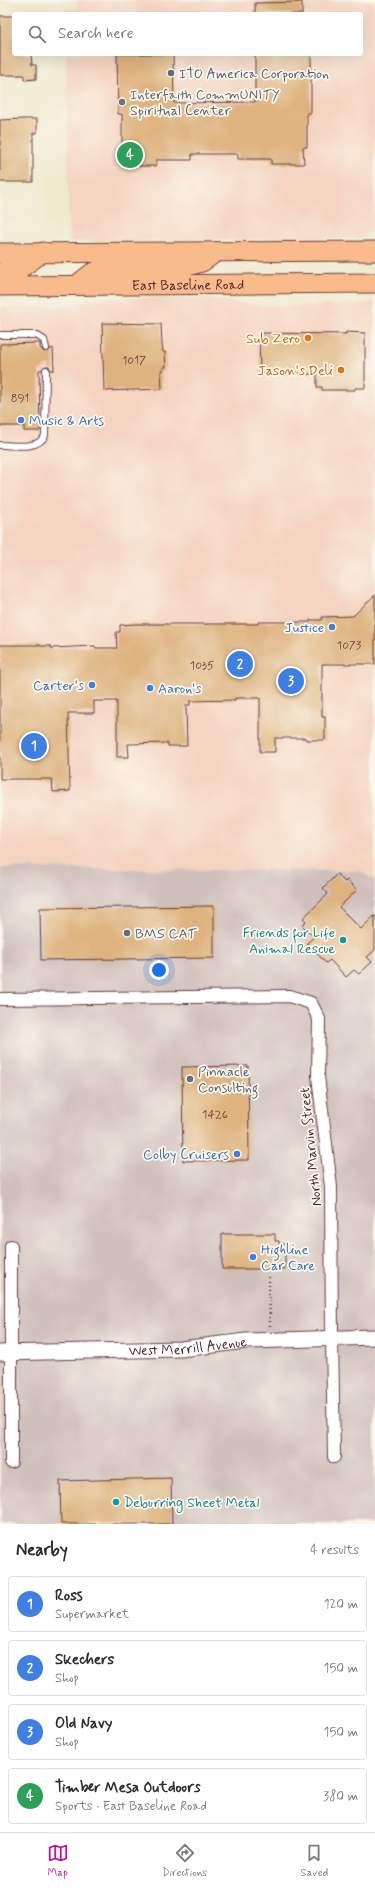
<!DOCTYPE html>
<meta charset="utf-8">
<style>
body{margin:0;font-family:Mynerve,sans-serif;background:#f7f7f7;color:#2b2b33}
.you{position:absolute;left:159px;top:970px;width:14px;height:14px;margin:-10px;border:3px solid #fff;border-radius:50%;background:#1a73e8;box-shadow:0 0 0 6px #1a73e833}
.badge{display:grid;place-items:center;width:26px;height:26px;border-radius:50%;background:#b5179e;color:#fff;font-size:13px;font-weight:700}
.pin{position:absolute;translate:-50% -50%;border:2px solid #fff;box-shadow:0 1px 4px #0006}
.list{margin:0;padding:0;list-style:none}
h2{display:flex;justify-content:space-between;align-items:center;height:52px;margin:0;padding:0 16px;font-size:17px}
h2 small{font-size:13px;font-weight:400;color:#7c7c81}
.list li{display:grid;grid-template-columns:26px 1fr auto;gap:12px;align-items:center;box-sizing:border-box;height:56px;margin:0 8px 8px;padding:0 8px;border:1px solid #e1e1e2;border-radius:4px}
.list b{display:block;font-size:15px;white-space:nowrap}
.list p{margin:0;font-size:13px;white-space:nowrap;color:#7c7c81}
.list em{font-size:13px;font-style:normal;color:#7c7c81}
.icon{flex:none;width:22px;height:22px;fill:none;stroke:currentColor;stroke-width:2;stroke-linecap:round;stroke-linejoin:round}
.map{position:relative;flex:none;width:375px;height:1524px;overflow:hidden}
.search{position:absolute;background:#fff;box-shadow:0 4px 16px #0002;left:12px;right:12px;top:12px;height:44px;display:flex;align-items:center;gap:10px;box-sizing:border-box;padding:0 14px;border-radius:4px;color:#7c7c81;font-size:15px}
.sheet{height:308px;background:#fff}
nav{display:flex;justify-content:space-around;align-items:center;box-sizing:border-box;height:56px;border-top:1px solid #e1e1e2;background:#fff;font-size:11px;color:#7c7c81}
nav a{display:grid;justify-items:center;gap:2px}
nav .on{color:#b5179e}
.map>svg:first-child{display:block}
</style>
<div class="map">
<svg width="375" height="1524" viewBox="0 0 375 1524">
<rect width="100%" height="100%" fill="#fbf7ec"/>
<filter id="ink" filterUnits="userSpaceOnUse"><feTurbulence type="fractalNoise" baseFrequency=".025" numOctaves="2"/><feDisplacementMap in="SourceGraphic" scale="8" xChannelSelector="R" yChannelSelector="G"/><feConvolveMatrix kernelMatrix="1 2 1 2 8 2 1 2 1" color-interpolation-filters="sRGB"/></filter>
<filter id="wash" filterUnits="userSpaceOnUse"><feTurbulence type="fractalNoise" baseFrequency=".012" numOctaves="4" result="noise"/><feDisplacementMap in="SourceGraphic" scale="16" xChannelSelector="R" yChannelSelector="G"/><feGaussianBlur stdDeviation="0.9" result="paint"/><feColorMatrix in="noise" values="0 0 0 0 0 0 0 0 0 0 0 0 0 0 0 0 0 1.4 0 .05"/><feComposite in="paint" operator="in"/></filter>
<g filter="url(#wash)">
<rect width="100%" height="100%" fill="#efe9ce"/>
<!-- built -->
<g fill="#f4d3c0">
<path d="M77 0H375V221L374 229 362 238H353L69 242 66 54H361V14H65V9H77Z"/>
<path d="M101 298H206L263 306 356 305 375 302V881L359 871 0 868V307H54Z"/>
</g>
<!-- industrial -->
<path fill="#d0c0bc" d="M0 868 360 871 375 881V1524H0Z"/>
<g id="blocks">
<!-- building -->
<g fill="#deb37f">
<path d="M302 2V14H255V3Z"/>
<path d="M0 16H14V54H31L32 65H36V79L24 80V75H0Z"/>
<path d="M121 54H173L174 103 255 102V54H311V113H307V147H303L304 164H271V159H238V154H192V160H156V166H126V149H122V114H118L117 55Z"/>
<path d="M23 119H37V133H33V182H0V120Z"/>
<path d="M102 323 161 324 162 344 163 352H165L166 367H163V371H161L162 389 104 391Z"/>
<path d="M346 332 365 333V388H355V390H322V387H317V374H260L259 333 346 334Z"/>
<path d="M40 343V348L44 352 53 348 54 370H50L49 366H46L41 370H39L40 431H24V426H0V344Z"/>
<path d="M375 595V664H322V717H325V740H306V738H275V752H260V698H235V700L190 701V705H186L187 746H168V743L128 744 129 757H117V701H94V713H68L70 791 53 792 52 779H0V645H40V646H51V648L95 646V648H117L116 632H120V625L133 624H258V622H310V620H322V617L353 616Z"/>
<path d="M337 874 345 882 347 880 357 890 339 907 361 929 375 915V950L367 957 372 962 359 974 354 970 346 977 330 960 326 963 307 943 314 937 302 925 306 921 303 918 328 894 323 888Z"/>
<path d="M214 906V958L41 960 40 908Z"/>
<path d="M248 1066 249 1160 183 1161 182 1067Z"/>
<path d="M222 1234H275V1241H279V1244H285V1269H222Z"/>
<path d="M171 1478 172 1524H61L60 1481Z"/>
</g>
</g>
</g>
<g filter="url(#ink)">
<use href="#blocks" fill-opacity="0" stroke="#633d43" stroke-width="1"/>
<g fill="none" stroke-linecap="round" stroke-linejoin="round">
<defs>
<g id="service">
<path d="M0 335H36L44 340 46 348"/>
<path d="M0 445C14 445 37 450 45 436L46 370"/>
</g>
<g id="minor">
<path d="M0 999 289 996 311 1003 319 1019 318 1076 331 1187 332 1337 334 1457"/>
<path d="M11 1246V1462"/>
</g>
<g id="tertiary">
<path id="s1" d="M0 1353 181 1349 246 1341 375 1337"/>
</g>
<g id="primary">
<path d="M0 253 375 251"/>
<path d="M0 272 18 270 43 252"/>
<path d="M77 285 92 273 107 267H185L202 262 216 252"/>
<path id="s2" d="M0 286 375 283"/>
</g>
</defs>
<!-- service casing -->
<use href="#service" stroke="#633d43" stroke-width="8"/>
<!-- minor casing -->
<use href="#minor" stroke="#633d43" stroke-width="14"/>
<!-- tertiary casing -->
<use href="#tertiary" stroke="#633d43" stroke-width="17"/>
<!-- primary casing -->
<use href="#primary" stroke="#633d43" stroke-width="21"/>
<!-- path -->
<path stroke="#633d43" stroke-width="2.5" stroke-dasharray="1 3" stroke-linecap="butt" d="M269 1277 270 1327"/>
<!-- service -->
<use href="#service" stroke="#fff" stroke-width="6"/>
<!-- minor -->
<use href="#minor" stroke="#fff" stroke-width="12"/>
<!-- tertiary -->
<use href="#tertiary" stroke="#fff" stroke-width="15"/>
<!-- primary -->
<use href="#primary" stroke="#fabb8c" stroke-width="19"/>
</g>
</g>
<!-- markers -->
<g fill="#5c6f8a" stroke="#fbf7ec" stroke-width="1.5">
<circle cx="171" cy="73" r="4"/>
<circle cx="127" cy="933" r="4"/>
<circle cx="190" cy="1079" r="4"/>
</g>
<circle fill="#6b7280" stroke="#fbf7ec" stroke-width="1.5" cx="122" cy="102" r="4"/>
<g fill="#e8710a" stroke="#fbf7ec" stroke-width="1.5">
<circle cx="308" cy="338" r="4"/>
<circle cx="341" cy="370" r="4"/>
</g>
<g fill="#3f7fe0" stroke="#fbf7ec" stroke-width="1.5">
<circle cx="21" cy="420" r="4"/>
<circle cx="332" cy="627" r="4"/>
<circle cx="92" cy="685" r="4"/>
<circle cx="150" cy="688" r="4"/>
<circle cx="237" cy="1154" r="4"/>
<circle cx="253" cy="1257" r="4"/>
</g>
<g fill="#0f9aa8" stroke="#fbf7ec" stroke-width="1.5">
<circle cx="343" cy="940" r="4"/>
<circle cx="116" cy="1502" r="4"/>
</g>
<g text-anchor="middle" stroke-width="3.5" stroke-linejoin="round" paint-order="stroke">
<!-- number labels -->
<g font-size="12" fill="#6f4440">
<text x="134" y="364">1017</text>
<text x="20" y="402">891</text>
<text x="349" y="649">1073</text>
<text x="202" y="669">1035</text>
<text x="215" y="1118">1426</text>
</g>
<!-- service labels -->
<g font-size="14" fill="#4e5e75" stroke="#fbf7ec" text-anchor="start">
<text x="179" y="78">ITO America Corporation</text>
<text x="135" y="938">BMS CAT</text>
<text x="198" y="1076">Pinnacle<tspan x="198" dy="16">Consulting</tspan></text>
</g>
<!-- worship labels -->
<g font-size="14" fill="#5b616d" stroke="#fbf7ec" text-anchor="start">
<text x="130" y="99">Interfaith CommUNITY<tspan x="130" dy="16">Spiritual Center</tspan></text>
</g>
<!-- street labels -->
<g font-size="14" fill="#4a1f2b" stroke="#fbf7ec">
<text dy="5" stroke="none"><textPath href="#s2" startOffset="188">East Baseline Road</textPath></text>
<text transform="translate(310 1147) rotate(-96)" y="5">North Marvin Street</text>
<text dy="5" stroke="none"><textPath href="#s1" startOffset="188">West Merrill Avenue</textPath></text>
</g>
<!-- food labels -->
<g font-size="14" fill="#c56008" stroke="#fbf7ec" text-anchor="end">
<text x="300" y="343">Sub Zero</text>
<text x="333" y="375">Jason's Deli</text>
</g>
<!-- shop labels -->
<g font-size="14" fill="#366cbe" stroke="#fbf7ec" text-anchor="start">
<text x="29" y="425">Music &amp; Arts</text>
<text x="324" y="632" text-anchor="end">Justice</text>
<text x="84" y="690" text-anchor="end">Carter's</text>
<text x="158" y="693">Aaron's</text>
<text x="229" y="1159" text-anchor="end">Colby Cruisers</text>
<text x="261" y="1254">Highline<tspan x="261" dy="16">Car Care</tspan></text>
</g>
<!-- culture labels -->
<g font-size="14" fill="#0d838f" stroke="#fbf7ec" text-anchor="end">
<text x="335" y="937">Friends for Life<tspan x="335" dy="16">Animal Rescue</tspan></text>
<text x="124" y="1507" text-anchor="start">Deburring Sheet Metal</text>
</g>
</g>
</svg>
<div class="you"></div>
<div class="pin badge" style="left:34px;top:746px;background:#3f7fe0">1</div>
<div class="pin badge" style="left:240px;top:664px;background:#3f7fe0">2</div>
<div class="pin badge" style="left:291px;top:681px;background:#3f7fe0">3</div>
<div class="pin badge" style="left:130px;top:155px;background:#2e9e5b">4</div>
<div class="search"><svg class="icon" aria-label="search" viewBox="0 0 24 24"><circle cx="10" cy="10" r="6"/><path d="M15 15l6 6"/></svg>Search here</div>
</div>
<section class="sheet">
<h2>Nearby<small>4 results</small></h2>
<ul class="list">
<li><span class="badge" style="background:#3f7fe0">1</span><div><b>Ross</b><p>Supermarket</p></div><em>120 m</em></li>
<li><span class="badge" style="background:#3f7fe0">2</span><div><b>Skechers</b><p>Shop</p></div><em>150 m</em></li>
<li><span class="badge" style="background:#3f7fe0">3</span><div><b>Old Navy</b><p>Shop</p></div><em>150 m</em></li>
<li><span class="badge" style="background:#2e9e5b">4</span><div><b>Timber Mesa Outdoors</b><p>Sports · East Baseline Road</p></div><em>380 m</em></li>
</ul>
</section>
<nav>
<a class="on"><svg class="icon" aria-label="map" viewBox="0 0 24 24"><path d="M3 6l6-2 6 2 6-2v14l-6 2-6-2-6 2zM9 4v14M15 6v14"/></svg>Map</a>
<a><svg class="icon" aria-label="directions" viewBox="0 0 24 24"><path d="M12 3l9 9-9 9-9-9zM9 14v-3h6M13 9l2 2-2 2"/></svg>Directions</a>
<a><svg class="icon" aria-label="saved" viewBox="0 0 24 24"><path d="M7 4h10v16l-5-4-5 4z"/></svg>Saved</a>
</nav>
